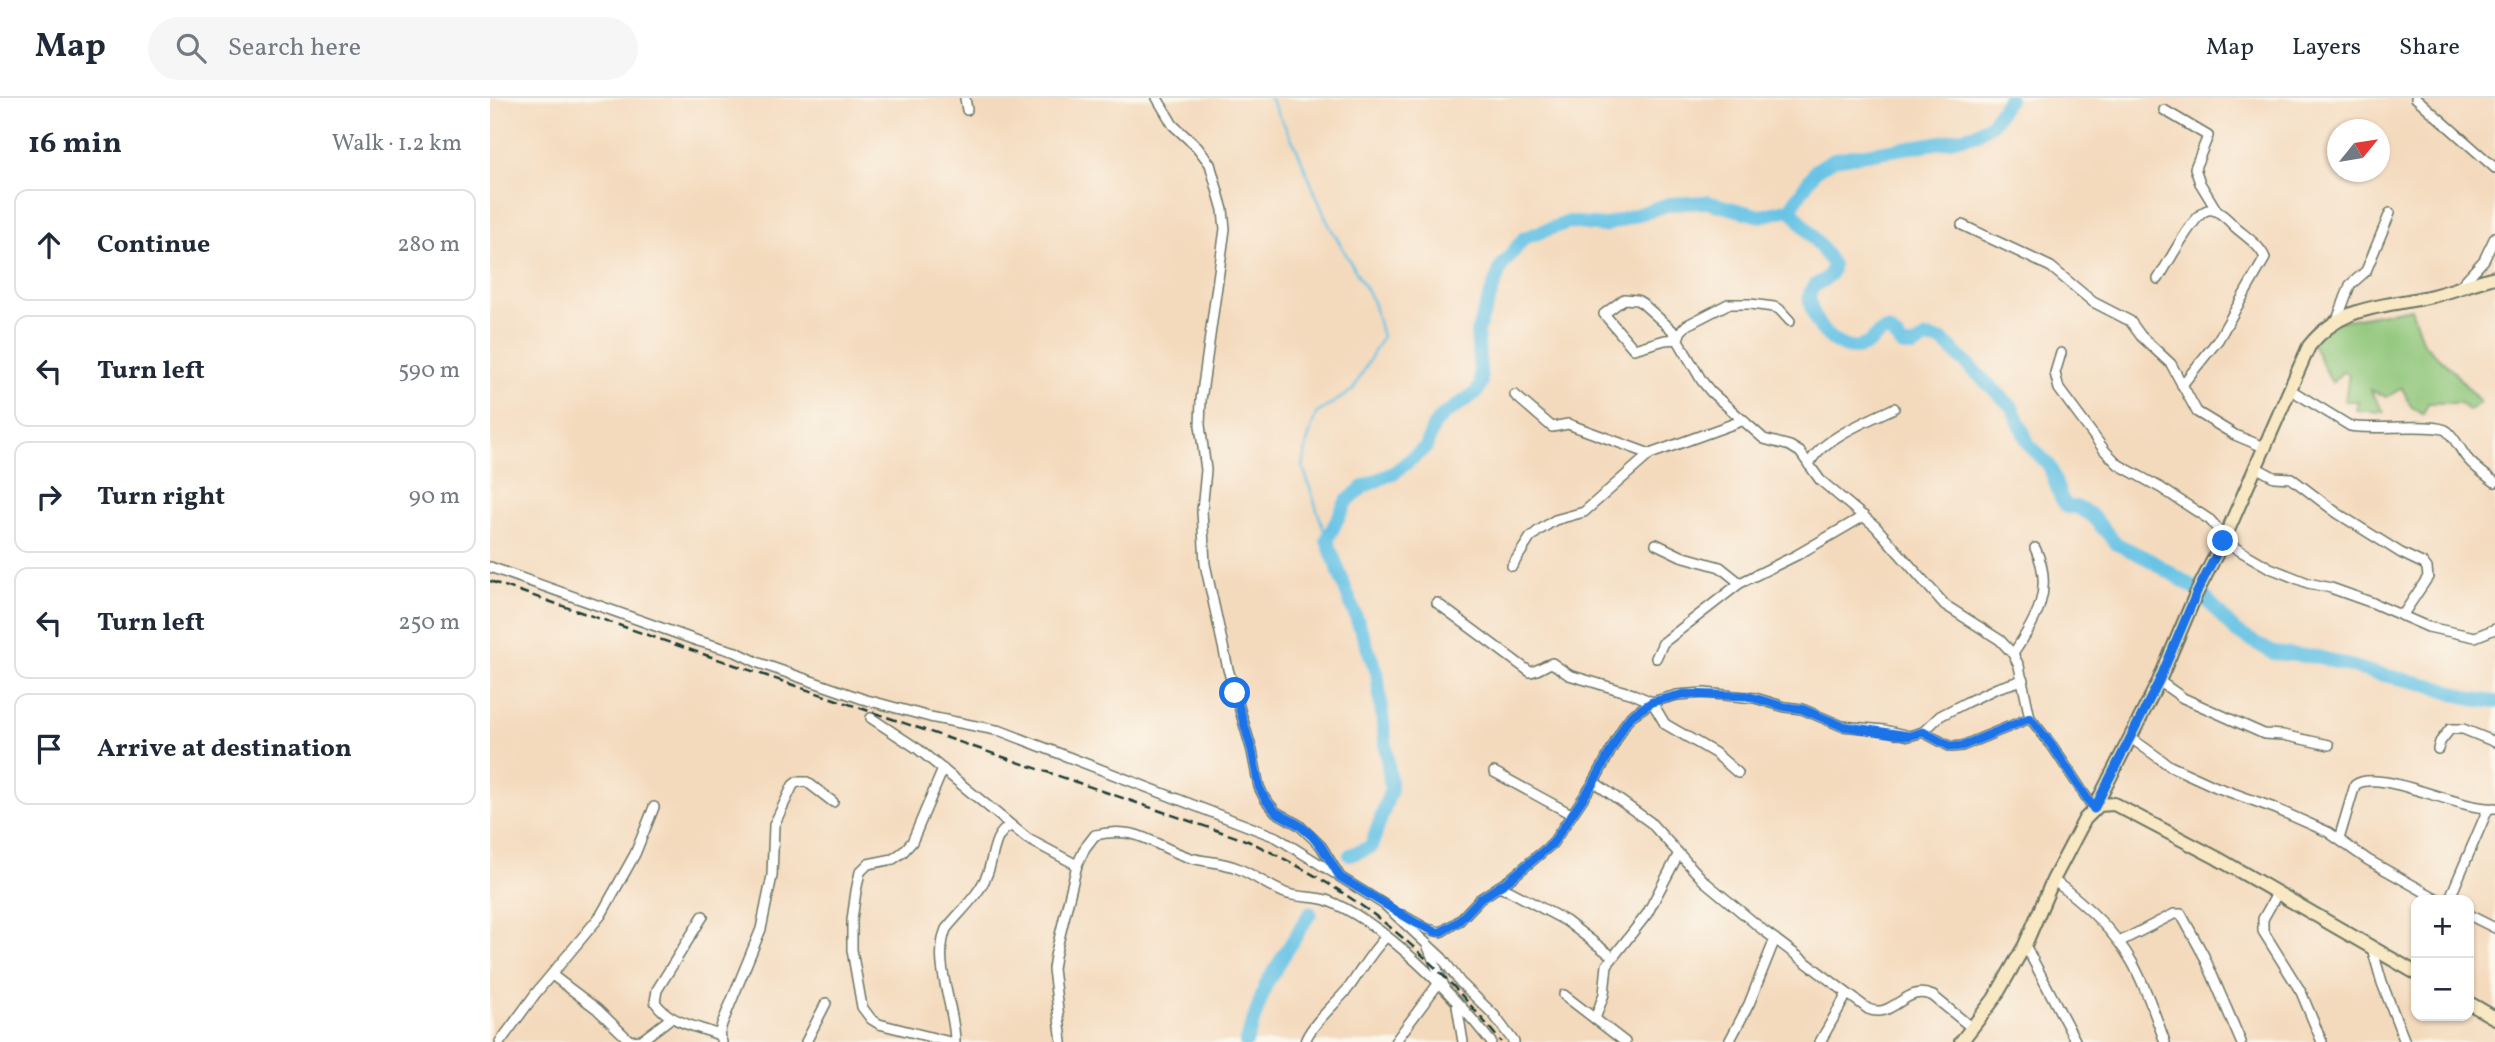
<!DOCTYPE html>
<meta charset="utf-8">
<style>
body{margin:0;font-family:Vollkorn,serif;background:#f6f6f7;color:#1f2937}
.controls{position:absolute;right:21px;bottom:21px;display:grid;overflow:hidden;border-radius:14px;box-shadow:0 2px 5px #0004}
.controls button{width:63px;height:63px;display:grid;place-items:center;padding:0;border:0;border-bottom:2px solid #e0e1e3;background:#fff;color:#1f2937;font:35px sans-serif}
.compass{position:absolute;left:1837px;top:21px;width:63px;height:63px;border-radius:50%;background:#fff;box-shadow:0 2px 5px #0004;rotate:60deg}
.stop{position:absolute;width:21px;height:21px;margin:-16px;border:5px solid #1a73e8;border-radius:50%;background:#fff}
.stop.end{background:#1a73e8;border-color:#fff;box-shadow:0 2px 7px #0008}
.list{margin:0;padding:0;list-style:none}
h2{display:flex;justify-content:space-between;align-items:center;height:91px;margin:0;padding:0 28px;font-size:30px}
h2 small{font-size:23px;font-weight:400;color:#747a83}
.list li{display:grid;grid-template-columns:46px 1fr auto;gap:21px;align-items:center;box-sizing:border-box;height:112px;margin:0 14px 14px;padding:0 14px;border:2px solid #e0e1e3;border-radius:14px}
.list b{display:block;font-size:26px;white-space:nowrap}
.list em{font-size:23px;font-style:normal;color:#747a83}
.icon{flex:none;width:38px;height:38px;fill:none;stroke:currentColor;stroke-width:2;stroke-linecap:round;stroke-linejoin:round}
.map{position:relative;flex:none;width:2005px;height:944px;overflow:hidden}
header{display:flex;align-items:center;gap:42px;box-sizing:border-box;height:98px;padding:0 35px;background:#fff;border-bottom:2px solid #e0e1e3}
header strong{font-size:33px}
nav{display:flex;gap:38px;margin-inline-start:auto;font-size:24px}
.search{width:490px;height:63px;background:#f6f6f7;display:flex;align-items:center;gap:18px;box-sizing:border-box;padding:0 24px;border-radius:38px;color:#747a83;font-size:26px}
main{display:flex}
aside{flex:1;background:#fff}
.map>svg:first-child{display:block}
</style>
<header>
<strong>Map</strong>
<div class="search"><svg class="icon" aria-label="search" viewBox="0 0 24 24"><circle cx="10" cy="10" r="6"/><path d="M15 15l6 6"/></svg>Search here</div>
<nav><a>Map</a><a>Layers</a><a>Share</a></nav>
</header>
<main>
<aside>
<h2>16 min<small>Walk · 1.2 km</small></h2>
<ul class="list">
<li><svg class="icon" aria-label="ahead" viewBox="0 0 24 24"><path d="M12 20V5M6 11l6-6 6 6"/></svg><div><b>Continue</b></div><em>280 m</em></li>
<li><svg class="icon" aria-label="left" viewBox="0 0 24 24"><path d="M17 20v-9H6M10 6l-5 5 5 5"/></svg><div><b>Turn left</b></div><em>590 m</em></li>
<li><svg class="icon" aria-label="right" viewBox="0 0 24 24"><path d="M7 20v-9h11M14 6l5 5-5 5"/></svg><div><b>Turn right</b></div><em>90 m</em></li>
<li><svg class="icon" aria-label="left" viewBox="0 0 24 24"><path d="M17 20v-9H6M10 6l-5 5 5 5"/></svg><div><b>Turn left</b></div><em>250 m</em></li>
<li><svg class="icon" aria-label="arrive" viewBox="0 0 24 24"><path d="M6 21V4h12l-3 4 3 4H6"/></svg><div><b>Arrive at destination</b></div></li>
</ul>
</aside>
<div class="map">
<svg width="2005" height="944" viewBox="0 0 2005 944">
<rect width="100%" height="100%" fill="#fbf7ec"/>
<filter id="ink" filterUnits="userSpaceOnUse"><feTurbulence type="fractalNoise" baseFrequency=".0143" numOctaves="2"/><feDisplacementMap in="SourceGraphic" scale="14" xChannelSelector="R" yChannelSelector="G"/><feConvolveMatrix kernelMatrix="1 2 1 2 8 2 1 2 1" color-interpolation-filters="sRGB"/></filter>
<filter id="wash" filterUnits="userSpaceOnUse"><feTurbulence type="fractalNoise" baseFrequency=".00686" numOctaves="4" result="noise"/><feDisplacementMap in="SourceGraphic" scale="28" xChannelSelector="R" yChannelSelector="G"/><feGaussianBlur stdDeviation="1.57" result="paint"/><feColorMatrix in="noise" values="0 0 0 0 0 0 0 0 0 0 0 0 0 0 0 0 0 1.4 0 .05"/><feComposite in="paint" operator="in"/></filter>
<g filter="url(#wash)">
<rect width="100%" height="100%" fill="#f4dabd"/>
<!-- green -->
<path fill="#8dc578" stroke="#568156" stroke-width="2" d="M1921 210 1933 245 1962 272 1990 304 1979 313 1969 305H1938L1933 317 1921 308 1912 290 1897 299 1880 292 1894 314 1866 312 1868 303H1855L1859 276 1852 274 1842 285 1818 238 1824 234 1825 228Z"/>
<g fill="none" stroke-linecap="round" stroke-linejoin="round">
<!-- stream -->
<path stroke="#67c3e5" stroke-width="2.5" d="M780 0 806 49 837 123 883 204 892 239 863 292 826 316 817 345 813 369 837 442"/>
<!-- river -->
<g stroke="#67c3e5" stroke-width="14">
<path d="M1300 111C1307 118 1341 161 1342 167 1343 182 1328 182 1322 191 1317 198 1321 210 1324 217 1330 235 1354 258 1375 247 1384 243 1386 234 1397 232L1406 239 1413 248H1424L1436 240 1453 243 1522 309 1539 347 1559 367 1571 400 1577 409H1586L1600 416 1627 446 1658 461 1705 490"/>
<path d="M1712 496 1745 533 1783 555 1828 559 1884 575 1940 587 1982 601 2005 604"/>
<path d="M860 757 881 749 901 691 887 575 837 442 856 404 873 389 905 374 936 349 943 329 952 318 987 294 991 286 987 234 1011 169 1034 140 1079 124 1113 128 1179 106 1217 104 1270 118 1300 111 1326 72 1344 61 1452 44 1486 36 1502 25 1519 0"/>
<path d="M756 944 776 886 820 815"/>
</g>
</g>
</g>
<g filter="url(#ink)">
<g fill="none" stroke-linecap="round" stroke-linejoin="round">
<defs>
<g id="street">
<path d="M475 0 477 12"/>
<path d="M667 0 683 27 707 49 720 66 733 112 735 131 711 302 710 327 716 372 712 413 715 466 738 571 762 653 769 689 775 701 786 714 809 727 831 748 850 779 895 807 952 860 970 884 1004 917 1024 944"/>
<path d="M1926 0 2005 70"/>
<path d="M1674 12 1718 38 1705 70 1710 85 1727 113"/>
<path d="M1472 127 1561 169 1603 204 1640 223 1651 238 1681 266 1707 314 1745 337 1776 350"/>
<path d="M1668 181C1677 168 1704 114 1718 112 1728 110 1739 123 1745 129 1755 138 1770 147 1775 160L1728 242 1692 287"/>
<path d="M1970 188 1994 162 2005 139"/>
<path d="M1847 222 1860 187 1876 173 1900 115"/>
<path d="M1300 223 1289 211 1284 209 1260 206H1238L1197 227 1191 233 1188 241 1175 242 1144 251 1114 216 1134 201 1147 202 1152 205 1182 232 1212 283 1221 294 1274 341 1300 348 1310 354 1330 382 1385 428 1455 507 1510 542 1523 556 1529 568 1540 620 1563 649 1604 711"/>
<path d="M1571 255 1565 275 1569 291 1615 353 1629 367 1671 390 1720 422 1735 439"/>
<path d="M1801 292 1860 328C1878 333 1946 324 1957 333 1965 340 1970 351 1976 359 1984 369 1995 377 2005 384"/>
<path d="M1025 297 1062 329 1078 326 1160 356"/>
<path d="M1319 367C1328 342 1380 322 1404 310"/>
<path d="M1767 370 1784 379 1801 380 1847 415 1911 455 1934 466 1937 470 1938 479 1912 518"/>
<path d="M1733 443 1780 470 1818 485 1841 490 1883 505 1938 529 1985 539 2005 531"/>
<path d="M1166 446 1191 458 1230 469 1250 485"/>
<path d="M1022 468 1040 440 1048 433 1065 422 1094 414 1160 356 1254 322"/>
<path d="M0 469 208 543 246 554 269 565 373 601 440 619 511 633 786 739 844 775"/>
<path d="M947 505 1040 574C1049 573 1054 567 1062 565L1079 577 1143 596 1162 604 1175 626 1225 655 1248 675"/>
<path d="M1523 556C1546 522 1565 491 1545 450"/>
<path d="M1166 560 1173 545 1250 485 1307 457 1374 418"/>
<path d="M1669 583 1693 600 1774 636 1793 637 1839 647"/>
<path d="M381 620 428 651 538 741 587 767"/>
<path d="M1433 634 1461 649 1472 648 1540 620"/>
<path d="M1641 640 1680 668 1726 689 1784 710 1838 734 1878 762 1949 802"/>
<path d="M1948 651 1950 644 1960 631H1973L2005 644"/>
<path d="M453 671 422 744 413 754 403 761 378 766 370 774 366 793 362 822V852L372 909 381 921 389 926 460 944"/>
<path d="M1004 674 1081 716"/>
<path d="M1104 684 1160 724 1214 783 1273 832 1378 911C1404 922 1415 885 1443 898L1482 930"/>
<path d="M1849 741 1865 687C1889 669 1969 713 2005 710"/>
<path d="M1563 782C1593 804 1623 831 1642 864 1656 889 1665 917 1675 944"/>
<path d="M1008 789 1020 793 1076 823 1123 859"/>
<path d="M1787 796 1773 821V833L1811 894 1832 944"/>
<path d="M1959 802 1998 711"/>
<path d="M912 817 937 831 951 834 969 823 990 801 1019 782 1062 746 1104 684 1135 626 1141 618 1162 604 1187 597 1214 595 1265 600 1295 609 1312 611 1352 628 1394 632 1419 638 1433 634 1450 618 1477 604 1507 590 1533 582"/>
<path d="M1979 817 2005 830"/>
<path d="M213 818 167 892 165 904C179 925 206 928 229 937"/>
<path d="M1629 844 1684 816H1691L1714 858 1751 944"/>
<path d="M1535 847 1586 944"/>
<path d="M938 849 954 888"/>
<path d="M1882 850 1892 885 1915 944"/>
<path d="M62 877 107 911 140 943 152 942 181 920"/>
<path d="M1074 897 1135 944"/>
<path d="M967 908 973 944"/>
<path d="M1105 921 1114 896 1117 867 1157 816 1188 757"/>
<path d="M10 944 46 895 111 817 145 756 164 709"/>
<path d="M232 944 229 937 232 926 271 831 282 778 284 727 303 687 307 684H317L343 704"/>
<path d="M316 944 336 905"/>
<path d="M465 944C465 908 442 866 456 831 470 813 490 797 498 774 504 758 503 735 521 728"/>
<path d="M572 944 563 871 565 858 587 767 595 750 605 737C650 727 662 748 701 760 716 764 733 764 747 770 764 777 778 788 795 795 808 800 823 798 836 802 893 823 964 897 1001 944"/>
<path d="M815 944C820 927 848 904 860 888 872 871 881 854 896 839"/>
<path d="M905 944 948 886"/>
<path d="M1239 944 1259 906 1285 841"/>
<path d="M1330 944 1357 896"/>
</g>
<g id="secondary">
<path d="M1604 711 1669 583 1706 496 1735 439 1819 248C1854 205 1893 210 1942 198 1963 193 1984 184 2005 179"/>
<path d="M1979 905 2005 920"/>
<path d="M1471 944 1504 901 1535 847 1563 782 1595 721 1609 707 1624 706 1727 760 1926 875"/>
</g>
</defs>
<!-- street casing -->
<use href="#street" stroke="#6a7464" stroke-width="12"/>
<!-- secondary casing -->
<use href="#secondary" stroke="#6a7464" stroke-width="16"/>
<!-- street -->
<use href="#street" stroke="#fff" stroke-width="9"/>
<!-- secondary -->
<use href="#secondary" stroke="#f8e8c3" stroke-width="12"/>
<!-- rail -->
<path stroke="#1f3d34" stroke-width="2.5" stroke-dasharray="10 5" stroke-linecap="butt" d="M0 483 758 743C867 794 936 849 1011 944"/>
</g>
</g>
<g fill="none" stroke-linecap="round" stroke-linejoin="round" filter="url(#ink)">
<!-- route -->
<path stroke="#1a73e8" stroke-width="9" d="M745 595 762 653 769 689 775 701 786 714 809 727 821 737 831 748 850 779 926 825 946 834H951L969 823 990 801 1019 782 1062 746 1104 684 1135 626 1141 618 1162 604 1194 596 1257 598 1295 609 1312 611 1352 628 1419 638 1433 634 1461 649 1472 648 1540 620 1563 649 1604 711 1669 583 1706 496 1733 443"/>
</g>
</svg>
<div class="controls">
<button>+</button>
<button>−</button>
</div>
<svg class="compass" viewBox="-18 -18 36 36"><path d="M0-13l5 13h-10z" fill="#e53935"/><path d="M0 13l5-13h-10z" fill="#747a83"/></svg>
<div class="stop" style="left:745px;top:595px"></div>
<div class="stop end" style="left:1733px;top:443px"></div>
</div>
</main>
